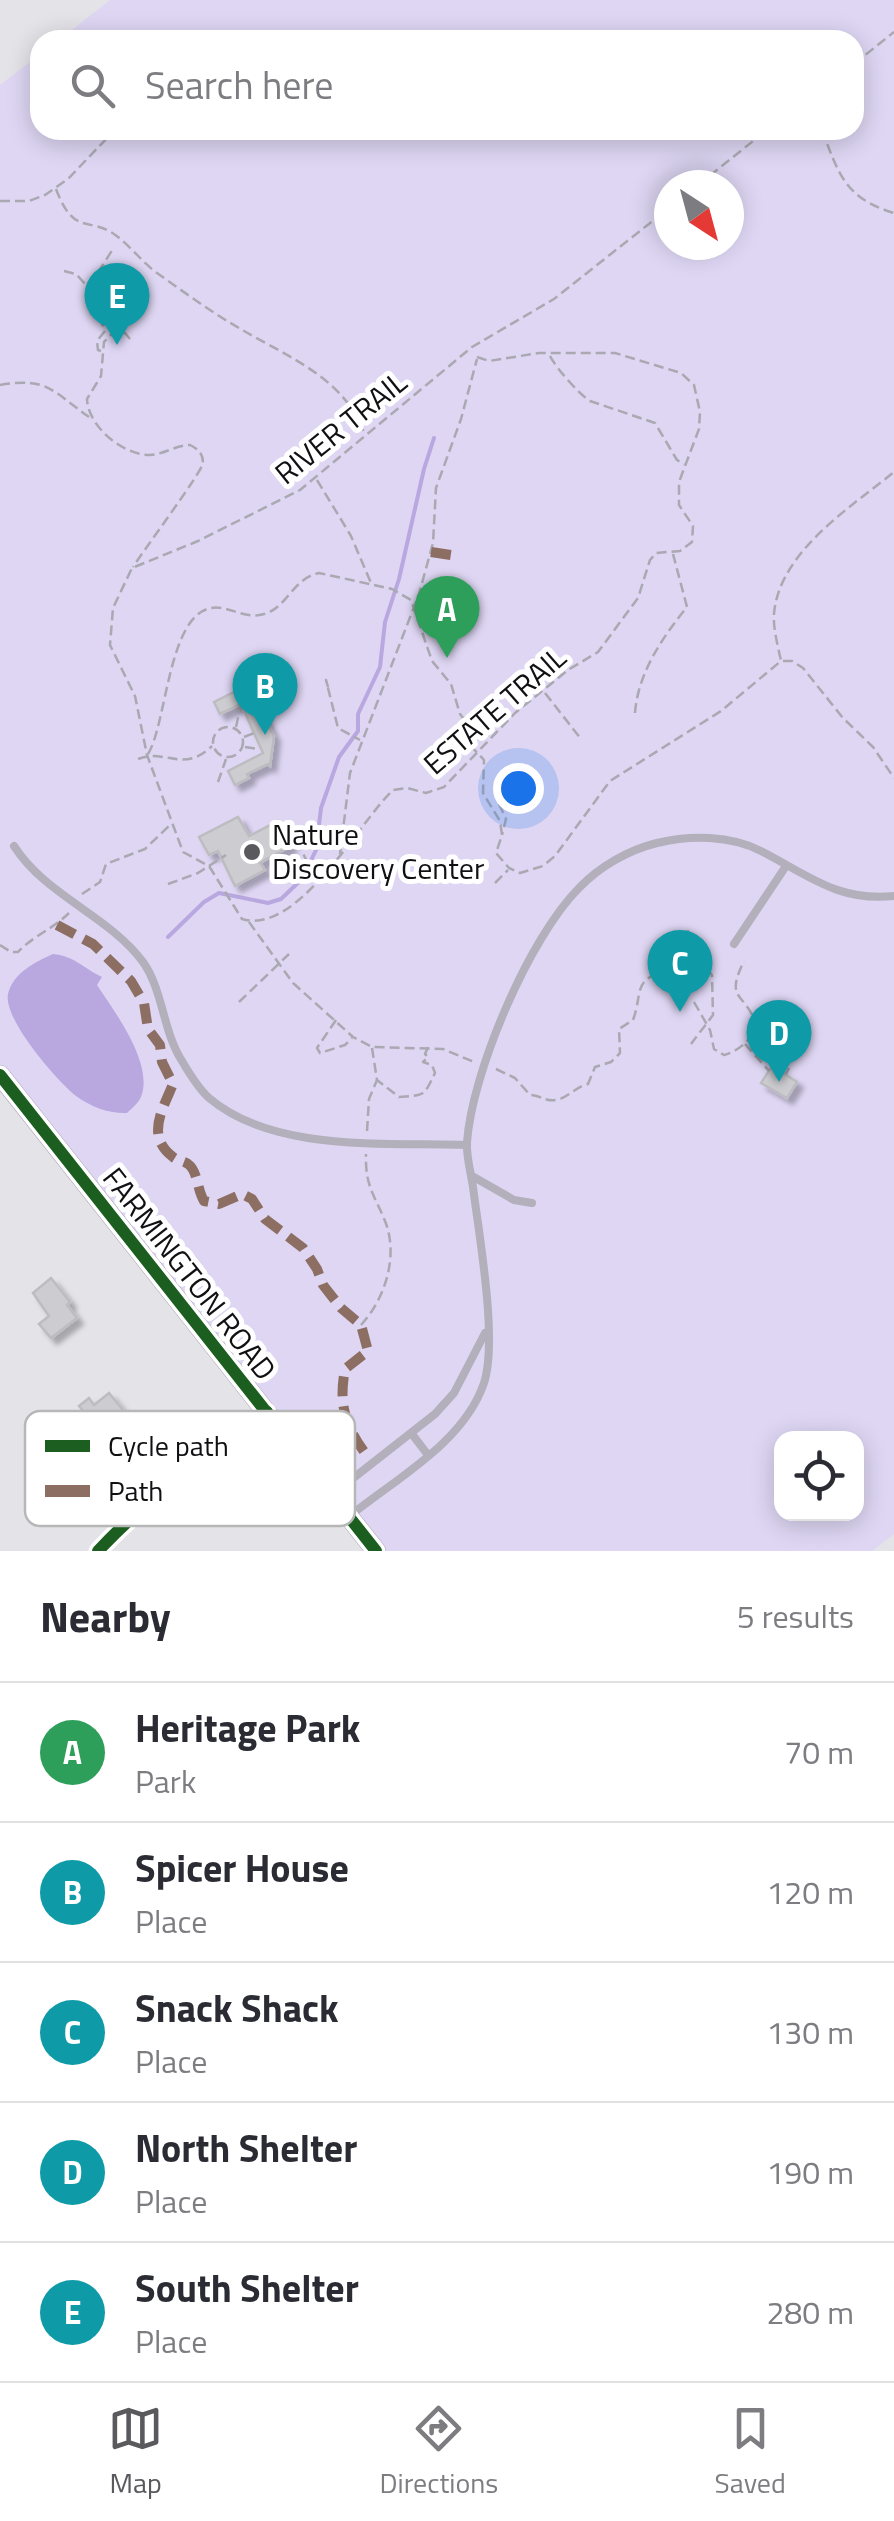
<!DOCTYPE html>
<style>
body{margin:0;font-family:"Titillium Web",sans-serif;background:#f2f2f3;color:#2b2b33}
.controls{position:absolute;right:30px;bottom:30px;display:grid;overflow:hidden;border-radius:20px;box-shadow:0 5px 25px #0003}
.controls button{width:90px;height:90px;display:grid;place-items:center;padding:0;border:0;border-bottom:2px solid #e1e1e2;background:#fff;color:#2b2b33;font:50px sans-serif}
.compass{position:absolute;left:654px;top:170px;width:90px;height:90px;border-radius:50%;background:#fff;box-shadow:0 5px 25px #0003;rotate:144deg}
.you{position:absolute;left:518px;top:788px;width:35px;height:35px;margin:-25px;border:8px solid #fff;border-radius:50%;background:#1a73e8;box-shadow:0 0 0 15px #1a73e833}
.badge{display:grid;place-items:center;width:65px;height:65px;border-radius:50%;background:#5a595d;color:#fff;font-size:32px;font-weight:700}
.pin{position:absolute;translate:-50% -82px;filter:drop-shadow(0 2px 5px #0008)}
.pin::after{content:'';position:absolute;top:52px;width:35px;height:30px;background:inherit;clip-path:polygon(0 0,100% 0,50% 100%)}
.list{margin:0;padding:0;list-style:none}
h2{display:flex;justify-content:space-between;align-items:center;height:130px;margin:0;padding:0 40px;font-size:42px}
h2 small{font-size:32px;font-weight:400;color:#7c7c81}
.list li{display:grid;grid-template-columns:65px 1fr auto;gap:30px;align-items:center;box-sizing:border-box;height:140px;padding:0 40px;border-top:2px solid #e1e1e2}
.list b{display:block;font-size:38px;white-space:nowrap}
.list p{margin:0;font-size:32px;white-space:nowrap;color:#7c7c81}
.list em{font-size:32px;font-style:normal;color:#7c7c81}
.icon{flex:none;width:55px;height:55px;fill:none;stroke:currentColor;stroke-width:2;stroke-linecap:round;stroke-linejoin:round}
.map{position:relative;flex:none;width:894px;height:1551px;overflow:hidden}
.search{position:absolute;background:#fff;box-shadow:0 5px 25px #0003;left:30px;right:30px;top:30px;height:110px;display:flex;align-items:center;gap:25px;box-sizing:border-box;padding:0 35px;border-radius:30px;color:#7c7c81;font-size:38px}
.sheet{height:830px;background:#fff}
nav{display:flex;justify-content:space-around;align-items:center;box-sizing:border-box;height:140px;border-top:2px solid #e1e1e2;background:#fff;font-size:28px;color:#7c7c81}
nav a{display:grid;justify-items:center;gap:5px}
nav .on{color:#5a595d}
.map>svg:first-child{display:block}
</style>
<div class="map">
<svg width="894" height="1551" viewBox="0 0 894 1551">
<defs>
<filter id="shadow"><feDropShadow dx="6" dy="6" stdDeviation="2.5" flood-color="#0004"/></filter>
</defs>
<rect width="100%" height="100%" fill="#e4e3e8"/>
<!-- green -->
<path fill="#ded6f3" fill-rule="evenodd" d="M110 0H894V1534L872 1551H378L0 1070V85L40 54V130H854V40H59ZM669 185H729V245H669ZM782 1438H856V1514H782Z"/>
<!-- water -->
<path fill="#b9a8e0" d="M53 954C75 956 86 970 102 977L97 985C114 1011 152 1061 142 1094 140 1102 133 1107 127 1113 110 1114 91 1107 76 1096 57 1081 3 1019 8 994 13 973 35 962 53 954Z"/>
<g fill="none" stroke-linecap="round" stroke-linejoin="round">
<!-- stream -->
<path stroke="#b9a8e0" stroke-width="4" d="M168 937 204 902 219 893 268 903 281 899 302 879 316 850 321 808 339 757 358 731V714L380 667 385 622 399 579 424 469 434 438"/>
</g>
<!-- building -->
<g fill="#cdccd1" stroke="#bdbcc0" stroke-width="2.5" filter="url(#shadow)">
<path d="M248 685 253 695 257 693 262 703 258 705 274 736 270 766 268 764 247 774 249 778 235 785 228 771 263 753 241 704 220 714 214 702Z"/>
<path d="M238 817 249 836 278 821 291 846 260 863 265 870 235 886 218 851 209 855 199 837Z"/>
<path d="M772 1066 797 1082 787 1098 761 1083Z"/>
<path d="M51 1278 70 1302 67 1305 77 1318 51 1338 39 1324 49 1316 33 1293Z"/>
<path d="M109 1393 127 1415 112 1427 108 1422 84 1441 69 1423 84 1412 79 1406 89 1398 94 1405Z"/>
</g>
<g fill="none" stroke-linecap="round" stroke-linejoin="round">
<!-- path -->
<g stroke="#aaa8b0" stroke-width="2.5" stroke-dasharray="10 5" stroke-linecap="butt">
<path d="M854 64 894 32"/>
<path d="M822 130C839 175 845 198 894 213"/>
<path d="M698 185 767 130"/>
<path d="M56 189C75 239 89 214 118 237 132 248 142 262 157 273 184 292 211 312 239 328 286 356 345 378 364 433"/>
<path d="M0 201H29L45 195 68 179 108 137 137 130"/>
<path d="M64 271 76 274 87 286"/>
<path d="M130 339 125 333 115 331 104 342 101 376 87 399C88 426 122 455 150 455 165 454 176 445 190 445 198 449 203 453 203 463 202 472 143 551 133 567"/>
<path d="M101 351 98 350 97 341 105 331 88 288 113 249"/>
<path d="M550 356C556 368 579 394 590 401L655 423 677 460 684 464"/>
<path d="M477 357 489 361 539 353H615L681 373 694 385 700 412 699 429 679 482V505L693 526 692 542 680 551 656 553 650 560 638 598 598 652 568 670 515 713 444 787 426 793 407 788 393 790C359 822 298 936 242 919L209 866 183 852 147 755 135 696 110 645 113 608 132 568 198 541 300 490 472 347 554 299 669 208"/>
<path d="M0 385C48 377 52 391 89 417"/>
<path d="M317 480 351 536 371 583"/>
<path d="M783 661H792L803 668 843 718 873 747 894 778"/>
<path d="M328 687 326 680 338 728 360 740"/>
<path d="M545 693 581 739"/>
<path d="M635 713C638 673 662 638 687 607L673 554"/>
<circle cx="228" cy="742" r="15"/>
<path d="M236 727 241 704"/>
<path d="M244 737 254 733"/>
<path d="M470 745 484 760 483 793 500 821 502 835 496 853 509 868 520 873 543 866 555 856 610 781 721 711 781 661C778 646 773 629 774 614 779 552 851 507 894 472"/>
<path d="M245 747 259 749"/>
<path d="M148 754C167 723 168 616 211 608 229 605 244 620 264 614 287 608 293 578 319 573L392 589 411 600 432 661 451 684 460 714 476 735 473 746"/>
<path d="M138 759C166 748 183 774 212 746"/>
<path d="M218 782 226 759"/>
<path d="M499 804 506 819 502 835"/>
<path d="M297 841 316 880"/>
<path d="M340 854 350 773 419 594 433 543 436 488 461 419 477 359"/>
<path d="M495 883 508 870"/>
<path d="M168 884 198 873 226 855"/>
<path d="M82 894 100 882 106 864 145 849 172 823"/>
<path d="M249 922 293 983 353 1037 372 1047 443 1049 474 1062"/>
<path d="M0 945 11 952H18C33 936 53 929 69 913"/>
<path d="M681 955 683 947 679 935 688 931 693 938 683 947"/>
<path d="M239 1002 289 954"/>
<path d="M694 1002 710 1030 714 1049 724 1055C739 1051 754 1038 756 1023 743 991 725 1000 744 961"/>
<path d="M336 1020 317 1048 320 1053 345 1045 352 1038"/>
<path d="M745 1044 769 1071"/>
<path d="M372 1048 377 1080 399 1097C426 1095 423 1097 435 1073L432 1065 423 1062 428 1057 425 1054 428 1047"/>
<path d="M496 1069 515 1078 530 1095C540 1095 546 1102 556 1100 568 1098 575 1087 588 1084L595 1067 611 1062 620 1053 619 1029 633 1020C643 993 632 981 664 971L671 958 681 957 691 970 707 969 712 975 713 1015 691 1044"/>
<path d="M786 1074 789 1068"/>
<path d="M367 1131 369 1099 377 1080"/>
<path d="M361 1325C385 1299 399 1256 385 1221 374 1194 365 1186 366 1154"/>
</g>
<!-- lane -->
<g stroke="#b3afbb" stroke-width="8">
<path d="M14 846C46 896 108 915 143 962 163 990 163 1032 182 1061 189 1073 199 1089 209 1098 274 1153 386 1142 467 1145"/>
<path d="M734 944 786 866"/>
<path d="M472 1176 514 1200 532 1203"/>
<path d="M412 1434 428 1455"/>
<path d="M333 1494 435 1414 454 1393 485 1333"/>
<path d="M351 1515C397 1478 464 1442 484 1383 498 1340 479 1235 473 1187 471 1173 466 1156 467 1142 472 1072 529 938 579 888 599 867 628 850 657 843 690 835 730 835 761 851 808 875 838 902 894 896"/>
</g>
<!-- street -->
<path stroke="#b3afbb" stroke-width="14" d="M98 1551C148 1498 207 1453 267 1412"/>
<!-- secondary -->
<path stroke="#a9a5b2" stroke-width="20" d="M0 1075 376 1551"/>
<!-- quiet -->
<g stroke="#8d6e63" stroke-width="10" stroke-dasharray="20 10" stroke-linecap="butt">
<path d="M431 552 451 555 450 560"/>
<path d="M57 925 93 944 131 981 144 1003 148 1029 160 1045 162 1062 173 1084C163 1109 145 1136 173 1157 178 1161 184 1161 188 1164 198 1171 197 1190 204 1201L219 1204 242 1194 252 1199 265 1219 303 1248 317 1269 323 1285 341 1308 361 1325 368 1351 345 1369C338 1407 346 1428 368 1457"/>
</g>
<defs>
<g id="cycleway">
<path d="M0 1075 376 1551"/>
<path d="M98 1551C148 1498 207 1453 267 1412"/>
</g>
</defs>
<!-- cycleway casing -->
<use href="#cycleway" stroke="#fff" stroke-width="19"/>
<!-- cycleway -->
<use href="#cycleway" stroke="#1b5e20" stroke-width="12"/>
</g>
<!-- markers -->
<circle fill="#5a595d" stroke="#fff" stroke-width="4" cx="252" cy="852" r="10"/>
<g text-anchor="middle" stroke-width="10" stroke-linejoin="round" paint-order="stroke">
<!-- street labels -->
<g font-size="30" fill="#100f12" stroke="#fff">
<text transform="translate(341 428) rotate(-39)" y="10">RIVER TRAIL</text>
<text transform="translate(495 711) rotate(-41)" y="10">ESTATE TRAIL</text>
<text transform="translate(189 1274) rotate(52)" y="10">FARMINGTON ROAD</text>
</g>
<!-- poi labels -->
<g font-size="30" fill="#100f12" stroke="#fff" text-anchor="start">
<text x="272" y="845">Nature<tspan x="272" dy="34">Discovery Center</tspan></text>
</g>
</g>
<!-- legend -->
<rect x="25" y="1411" width="330" height="115" rx="15" fill="#fff" stroke="#b7b7b8" stroke-width="2.5"/>
<rect x="45" y="1440" width="45" height="12" fill="#1b5e20"/>
<rect x="45" y="1485" width="45" height="12" fill="#8d6e63"/>
<g font-size="28" fill="#100f12">
<text x="108" y="1456">Cycle path</text>
<text x="108" y="1501">Path</text>
</g>
</svg>
<div class="controls">
<button><svg class="icon" aria-label="locate" viewBox="0 0 24 24"><circle cx="12" cy="12" r="6"/><path d="M12 2v4M12 18v4M2 12h4M18 12h4"/></svg></button>
</div>
<svg class="compass" viewBox="-18 -18 36 36"><path d="M0-13l5 13h-10z" fill="#e53935"/><path d="M0 13l5-13h-10z" fill="#7c7c81"/></svg>
<div class="you"></div>
<div class="pin badge" style="left:447px;top:658px;background:#2e9e5b">A</div>
<div class="pin badge" style="left:265px;top:735px;background:#0f9aa8">B</div>
<div class="pin badge" style="left:680px;top:1012px;background:#0f9aa8">C</div>
<div class="pin badge" style="left:779px;top:1082px;background:#0f9aa8">D</div>
<div class="pin badge" style="left:117px;top:345px;background:#0f9aa8">E</div>
<div class="search"><svg class="icon" aria-label="search" viewBox="0 0 24 24"><circle cx="10" cy="10" r="6"/><path d="M15 15l6 6"/></svg>Search here</div>
</div>
<section class="sheet">
<h2>Nearby<small>5 results</small></h2>
<ul class="list">
<li><span class="badge" style="background:#2e9e5b">A</span><div><b>Heritage Park</b><p>Park</p></div><em>70 m</em></li>
<li><span class="badge" style="background:#0f9aa8">B</span><div><b>Spicer House</b><p>Place</p></div><em>120 m</em></li>
<li><span class="badge" style="background:#0f9aa8">C</span><div><b>Snack Shack</b><p>Place</p></div><em>130 m</em></li>
<li><span class="badge" style="background:#0f9aa8">D</span><div><b>North Shelter</b><p>Place</p></div><em>190 m</em></li>
<li><span class="badge" style="background:#0f9aa8">E</span><div><b>South Shelter</b><p>Place</p></div><em>280 m</em></li>
</ul>
</section>
<nav>
<a class="on"><svg class="icon" aria-label="map" viewBox="0 0 24 24"><path d="M3 6l6-2 6 2 6-2v14l-6 2-6-2-6 2zM9 4v14M15 6v14"/></svg>Map</a>
<a><svg class="icon" aria-label="directions" viewBox="0 0 24 24"><path d="M12 3l9 9-9 9-9-9zM9 14v-3h6M13 9l2 2-2 2"/></svg>Directions</a>
<a><svg class="icon" aria-label="saved" viewBox="0 0 24 24"><path d="M7 4h10v16l-5-4-5 4z"/></svg>Saved</a>
</nav>
